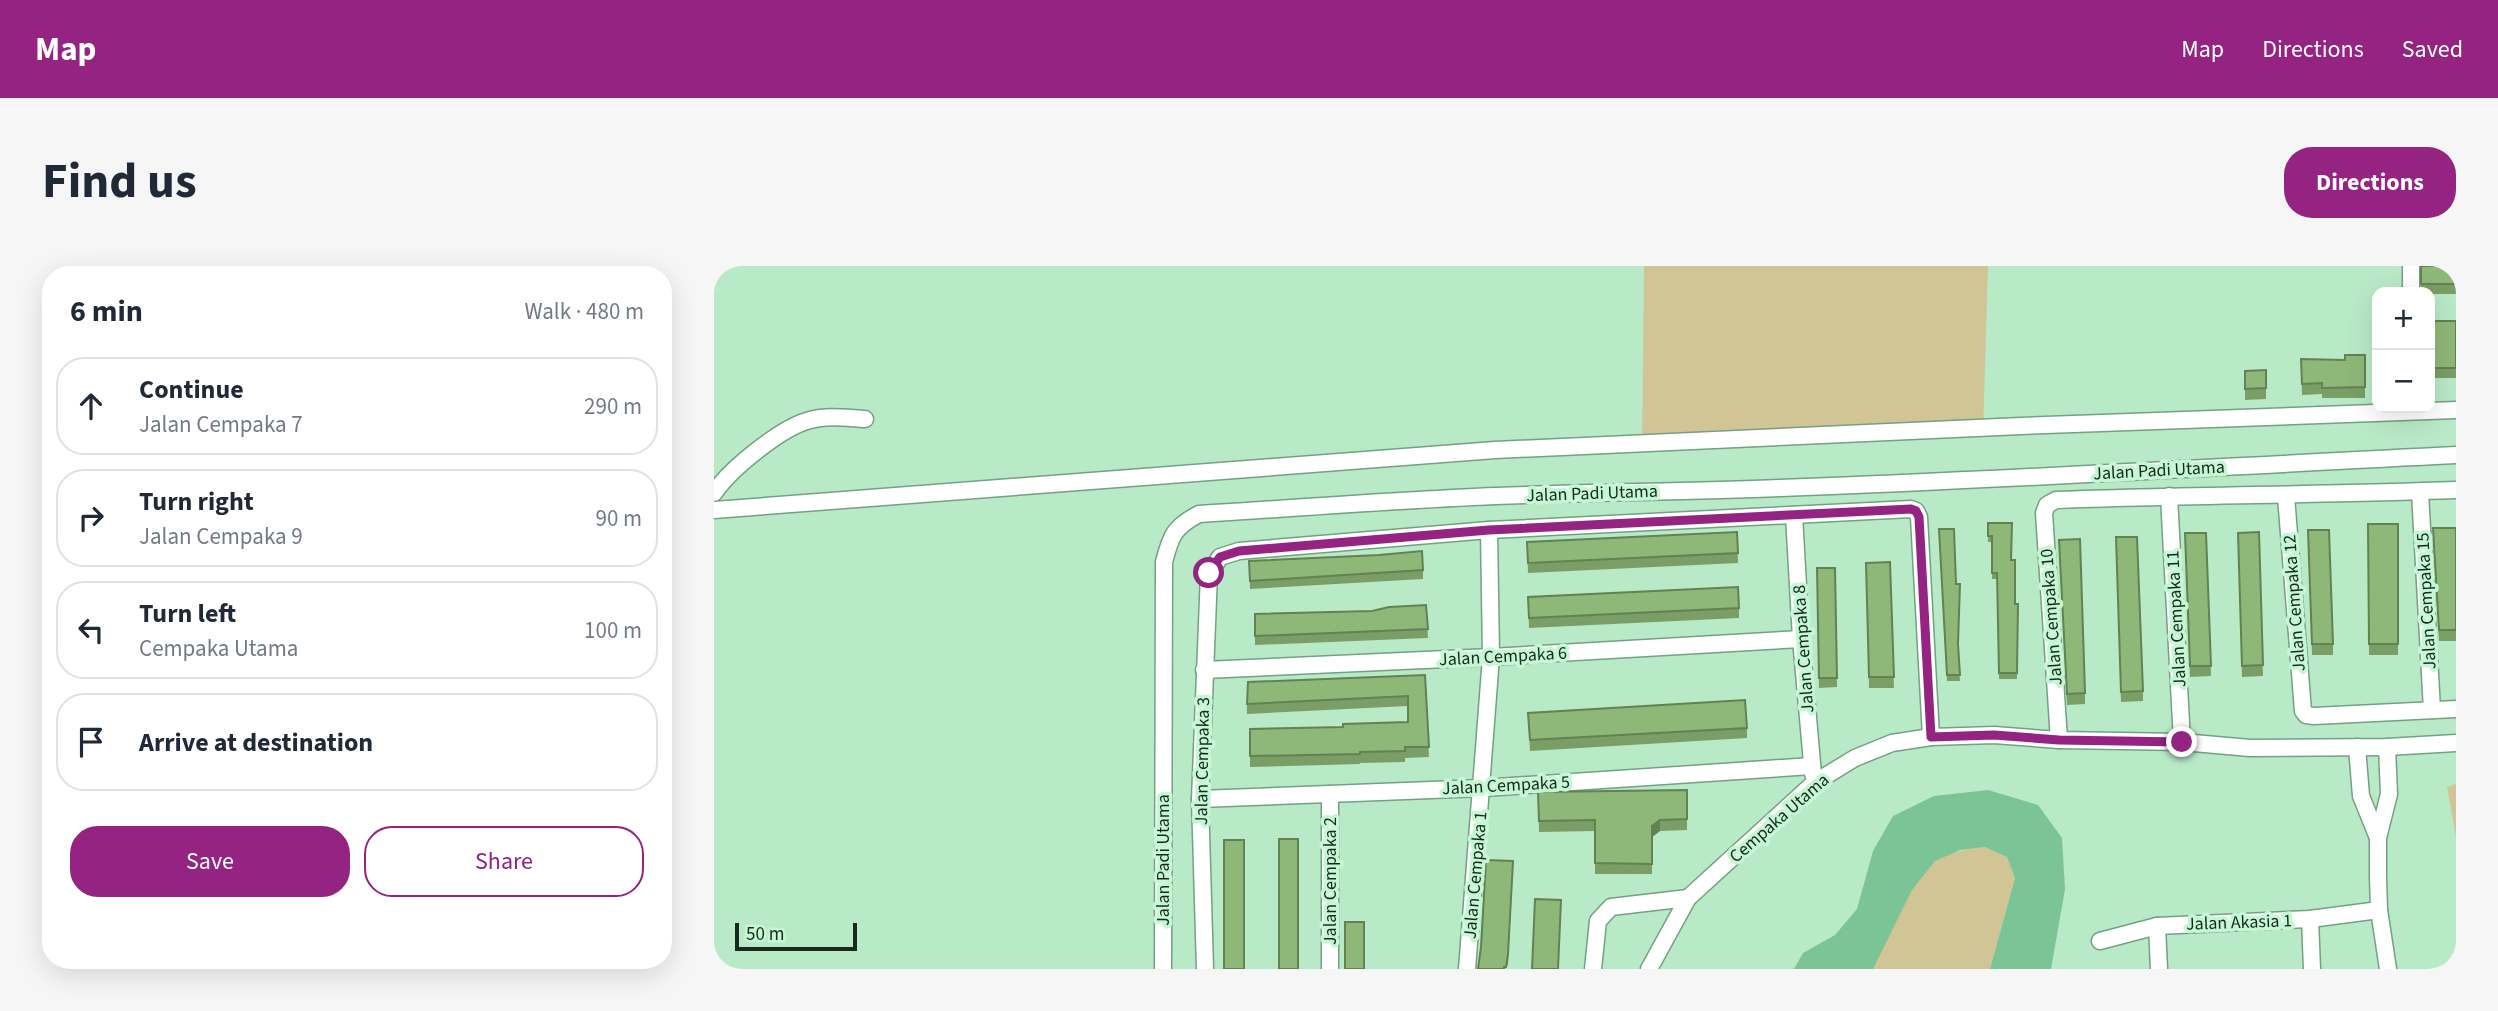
<!DOCTYPE html>
<meta charset="utf-8">
<style>
body{margin:0;font-family:"Source Sans 3",sans-serif;background:#f6f6f7;color:#1f2937}
.controls{position:absolute;right:21px;top:21px;display:grid;overflow:hidden;border-radius:14px;box-shadow:0 7px 28px #0002}
.controls button{width:63px;height:63px;display:grid;place-items:center;padding:0;border:0;border-bottom:2px solid #e0e1e3;background:#fff;color:#1f2937;font:35px sans-serif}
.scale{position:absolute;left:21px;bottom:18px;width:122px;box-sizing:border-box;padding-left:7px;border:4px solid #16291c;border-top:0;font-size:19px;line-height:24px;white-space:nowrap;color:#16291c;-webkit-text-stroke:5px #c6f7d5;paint-order:stroke}
.stop{position:absolute;width:21px;height:21px;margin:-16px;border:5px solid #942382;border-radius:50%;background:#fff}
.stop.end{background:#942382;border-color:#fff;box-shadow:0 2px 7px #0008}
.list{margin:0;padding:0;list-style:none}
h2{display:flex;justify-content:space-between;align-items:center;height:91px;margin:0;padding:0 28px;font-size:30px}
h2 small{font-size:23px;font-weight:400;color:#747a83}
.list li{display:grid;grid-template-columns:46px 1fr auto;gap:21px;align-items:center;box-sizing:border-box;height:98px;margin:0 14px 14px;padding:0 14px;border:2px solid #e0e1e3;border-radius:28px}
.list b{display:block;font-size:26px;white-space:nowrap}
.list p{margin:0;font-size:23px;white-space:nowrap;color:#747a83}
.list em{font-size:23px;font-style:normal;color:#747a83}
.actions{display:flex;gap:14px;padding:21px 28px}
.actions a{flex:1;padding:16px 0;border:2px solid #942382;border-radius:28px;text-align:center;font-size:24px;color:#942382}
.actions .main{background:#942382;color:#fff}
.icon{flex:none;width:38px;height:38px;fill:none;stroke:currentColor;stroke-width:2;stroke-linecap:round;stroke-linejoin:round}
.map{position:relative;flex:none;width:1742px;height:703px;overflow:hidden;border-radius:28px}
header{display:flex;align-items:center;gap:42px;box-sizing:border-box;height:98px;padding:0 35px;background:#942382;color:#fff}
header strong{font-size:33px}
nav{display:flex;gap:38px;margin-inline-start:auto;font-size:24px}
.intro{display:flex;align-items:center;justify-content:space-between;box-sizing:border-box;height:168px;padding:0 42px}
h1{margin:0;font-size:49px}
.button{padding:18px 32px;border-radius:28px;background:#942382;color:#fff;font-size:24px;font-weight:700}
main{display:flex;gap:42px;padding:0 42px}
aside{flex:1;background:#fff;border-radius:28px;box-shadow:0 7px 28px #0002}
.map>svg:first-child{display:block}
</style>
<header>
<strong>Map</strong>
<nav><a>Map</a><a>Directions</a><a>Saved</a></nav>
</header>
<div class="intro"><h1>Find us</h1><a class="button">Directions</a></div>
<main>
<aside>
<h2>6 min<small>Walk · 480 m</small></h2>
<ul class="list">
<li><svg class="icon" aria-label="ahead" viewBox="0 0 24 24"><path d="M12 20V5M6 11l6-6 6 6"/></svg><div><b>Continue</b><p>Jalan Cempaka 7</p></div><em>290 m</em></li>
<li><svg class="icon" aria-label="right" viewBox="0 0 24 24"><path d="M7 20v-9h11M14 6l5 5-5 5"/></svg><div><b>Turn right</b><p>Jalan Cempaka 9</p></div><em>90 m</em></li>
<li><svg class="icon" aria-label="left" viewBox="0 0 24 24"><path d="M17 20v-9H6M10 6l-5 5 5 5"/></svg><div><b>Turn left</b><p>Cempaka Utama</p></div><em>100 m</em></li>
<li><svg class="icon" aria-label="arrive" viewBox="0 0 24 24"><path d="M6 21V4h12l-3 4 3 4H6"/></svg><div><b>Arrive at destination</b></div></li>
</ul>
<div class="actions"><a class="main">Save</a><a>Share</a></div>
</aside>
<div class="map">
<svg width="1742" height="703" viewBox="0 0 1742 703">
<rect width="100%" height="100%" fill="#b9eac8"/>
<!-- green -->
<g fill="#d1c596">
<path d="M930 0H1274L1269 168 928 182Z"/>
<path d="M1742 518V571L1733 521Z"/>
<path d="M1271 581 1293 591 1301 612 1276 703H1159C1172 675 1198 609 1223 594 1238 585 1254 583 1271 581Z"/>
</g>
<!-- water -->
<path fill="#7ac495" d="M1274 524 1324 539 1348 572 1351 623 1337 703H1276L1301 612 1293 591 1271 581 1246 584 1221 595 1198 624 1159 703H1080L1089 687 1121 669 1143 643 1159 585 1179 550 1220 530Z"/>
<g fill="none" stroke-linecap="round" stroke-linejoin="round">
<defs>
<g id="street">
<path d="M1697 26V0"/>
<path d="M1706 226 1718 444"/>
<path d="M0 227C16 203 68 161 96 154 114 149 133 152 151 153"/>
<path d="M1455 230 1468 476"/>
<path d="M1572 230 1589 445 1592 449 1600 450 1742 443"/>
<path d="M0 244 781 184 1307 160 1742 144"/>
<path d="M1080 249 1087 373 1099 508"/>
<path d="M490 404 777 391 1087 373"/>
<path d="M1345 474 1330 247 1333 239 1342 234C1475 229 1609 229 1742 224"/>
<path d="M1643 481 1647 530 1664 572"/>
<path d="M1673 481 1675 528 1664 572V611L1665 644 1674 703"/>
<path d="M616 528V703"/>
<path d="M486 533 769 522 1098 500"/>
<path d="M1596 653 1598 703"/>
<path d="M1443 660 1445 703"/>
<path d="M1386 675 1443 660 1596 653 1665 644"/>
<path d="M449 703 450 296C457 269 460 261 485 248 584 242 683 234 782 230 877 226 972 226 1066 222 1292 214 1517 200 1742 189"/>
<path d="M491 703 486 533 495 308 506 291 525 285 775 264 1197 243 1202 245 1205 251 1217 471"/>
<path d="M753 703 777 391 775 264"/>
<path d="M879 703 884 655 897 641 974 632"/>
<path d="M935 703 974 632 1100 517 1141 492 1178 477 1217 471 1280 469 1345 474 1468 476 1536 482 1673 481 1742 477"/>
</g>
</defs>
<!-- street casing -->
<use href="#street" stroke="#73a182" stroke-width="19"/>
<!-- street -->
<use href="#street" stroke="#fff" stroke-width="16"/>
</g>
<!-- wall -->
<g fill="#7a9e66">
<path d="M1707 0H1742V28H1716V26H1707Z"/>
<rect x="1716" y="55" width="26" height="57"/>
<path d="M1651 89V132H1608V128L1588 129 1587 93 1631 94Z"/>
<path d="M1552 104V133L1531 134V105Z"/>
<path d="M1274 257 1298 294 1301 338H1304L1303 413H1285L1283 313H1278V276H1274Z"/>
<path d="M1654 258H1684V389H1655Z"/>
<path d="M1719 262H1742V375H1725Z"/>
<path d="M1225 263 1244 380 1246 415H1233Z"/>
<path d="M1023 266 1024 297 814 307 813 276Z"/>
<path d="M1545 266 1549 410 1528 411 1524 267Z"/>
<path d="M1471 267H1492L1497 410 1476 411Z"/>
<path d="M1345 274 1371 427V438L1353 439Z"/>
<path d="M1594 275 1619 378V389H1598Z"/>
<path d="M1402 282 1429 425V435L1407 436Z"/>
<path d="M535 295 709 304V313L536 323Z"/>
<path d="M1176 296 1180 422H1155L1152 297Z"/>
<path d="M1103 302H1121L1123 421 1105 422Z"/>
<path d="M814 331 1025 342V352L815 362Z"/>
<path d="M712 339 714 372 541 379V348L658 345Z"/>
<path d="M711 409 715 491 691 492V496L646 497V498L536 501V490L629 461 694 456V440L533 448V438Z"/>
<path d="M814 447 1033 462V472L816 485Z"/>
<path d="M973 524V564L946 565 938 571V608H881V565L825 566 824 526Z"/>
</g>
<!-- shaded-wall -->
<g fill="#638153">
<path d="M946 554V565L938 571V608V560Z"/>
<path d="M799 595 794 698 792 703 794 688Z"/>
</g>
<!-- building -->
<g fill="#8eb877" stroke="#638153" stroke-width="2">
<rect x="1707" y="0" width="35" height="18"/>
<rect x="1716" y="55" width="26" height="47"/>
<path d="M1631 89H1651V121L1608 122V117L1588 118 1587 93 1631 94Z"/>
<path d="M1552 104V122L1531 123V105Z"/>
<path d="M1274 257H1298L1297 294H1301V338H1304L1303 407H1285L1283 307H1278V270H1274Z"/>
<path d="M1654 258H1684V378H1655Z"/>
<path d="M1719 262H1742V364H1725Z"/>
<path d="M1225 263H1240L1242 318H1246L1244 378 1246 409H1233Z"/>
<path d="M1594 264H1615L1619 378H1598Z"/>
<path d="M1023 266 1024 287 814 297 813 276Z"/>
<path d="M1545 266 1549 399 1528 400 1524 267Z"/>
<path d="M1471 267H1492L1497 400H1476Z"/>
<path d="M1402 271H1423L1429 425 1407 426Z"/>
<path d="M1366 273 1371 427 1353 428 1345 274Z"/>
<path d="M708 285 709 304 536 315 535 295 665 289Z"/>
<path d="M1176 296 1180 411H1155L1152 297Z"/>
<path d="M1103 302H1121L1123 412H1105Z"/>
<path d="M1024 321 1025 342 815 352 814 331Z"/>
<path d="M712 339 714 363 541 370V348L658 345 675 341Z"/>
<path d="M711 409 715 481H691V485L646 486V488L536 490V463L629 461V458L694 456V430L533 438 534 416Z"/>
<path d="M1031 434 1033 462 816 474 814 447Z"/>
<path d="M973 524V553L946 554 938 560V598L881 597V554L825 555 824 526Z"/>
<rect x="565" y="573" width="19" height="130"/>
<rect x="510" y="574" width="20" height="129"/>
<path d="M772 594 799 595 794 688 792 701H790V703H764L767 681Z"/>
<path d="M821 633 847 634 844 703H818Z"/>
<rect x="631" y="656" width="19" height="47"/>
</g>
<g fill="none" stroke-linecap="round" stroke-linejoin="round">
<!-- route -->
<path stroke="#942382" stroke-width="9" d="M495 307 506 291 525 285 775 264 1197 243 1202 245 1205 251 1217 471 1280 469 1345 474 1468 476"/>
</g>
<g text-anchor="middle" stroke-width="7" stroke-linejoin="round" paint-order="stroke">
<!-- street labels -->
<g font-size="18" fill="#16291c" stroke="#c6f7d5">
<text transform="translate(1445 204) rotate(-3)" y="6">Jalan Padi Utama</text>
<text transform="translate(878 227) rotate(-2)" y="6">Jalan Padi Utama</text>
<text transform="translate(1712 335) rotate(-93)" y="6">Jalan Cempaka 15</text>
<text transform="translate(1580 337) rotate(-94)" y="6">Jalan Cempaka 12</text>
<text transform="translate(1337 351) rotate(-94)" y="6">Jalan Cempaka 10</text>
<text transform="translate(1462 353) rotate(-93)" y="6">Jalan Cempaka 11</text>
<text transform="translate(1089 383) rotate(-94)" y="6">Jalan Cempaka 8</text>
<text transform="translate(789 390) rotate(-3)" y="6">Jalan Cempaka 6</text>
<text transform="translate(488 495) rotate(-89)" y="6">Jalan Cempaka 3</text>
<text transform="translate(792 519) rotate(-3)" y="6">Jalan Cempaka 5</text>
<text transform="translate(1065 552) rotate(-41)" y="6">Cempaka Utama</text>
<text transform="translate(449 594) rotate(-90)" y="6">Jalan Padi Utama</text>
<text transform="translate(761 609) rotate(-85)" y="6">Jalan Cempaka 1</text>
<text transform="translate(616 615) rotate(-90)" y="6">Jalan Cempaka 2</text>
<text transform="translate(1525 656) rotate(-2)" y="6">Jalan Akasia 1</text>
</g>
</g>
</svg>
<div class="controls">
<button>+</button>
<button>−</button>
</div>
<div class="scale">50 m</div>
<div class="stop" style="left:495px;top:307px"></div>
<div class="stop end" style="left:1468px;top:476px"></div>
</div>
</main>
